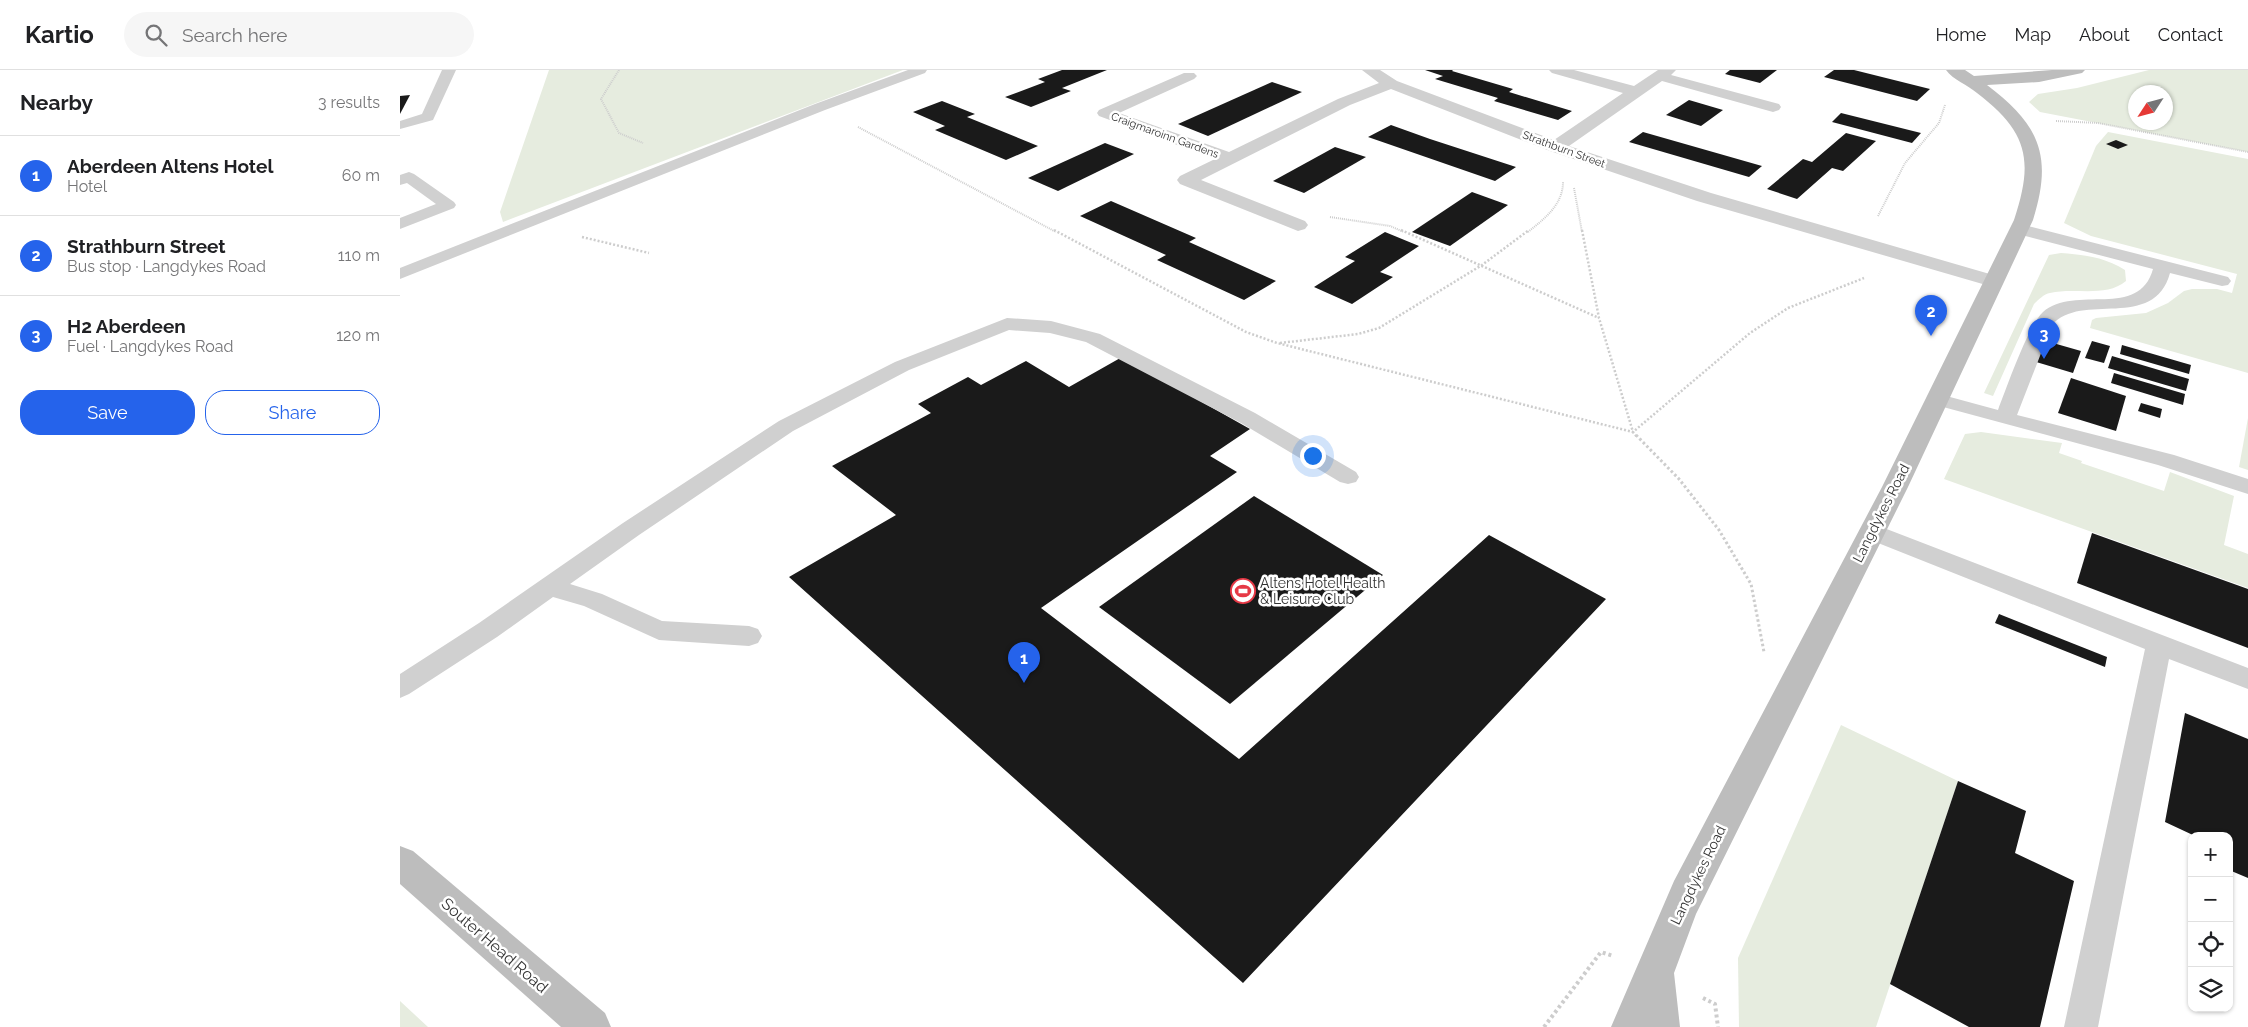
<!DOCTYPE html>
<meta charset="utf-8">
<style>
body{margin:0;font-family:Raleway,sans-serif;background:#f6f6f6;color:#202124}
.controls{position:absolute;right:15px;bottom:15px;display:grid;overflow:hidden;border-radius:10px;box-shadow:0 1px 4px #0004}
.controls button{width:45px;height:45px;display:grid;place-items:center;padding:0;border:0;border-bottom:1px solid #e0e0e0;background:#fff;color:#202124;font:25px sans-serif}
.compass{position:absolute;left:1728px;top:15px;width:45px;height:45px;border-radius:50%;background:#fff;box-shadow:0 1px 4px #0004;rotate:234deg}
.you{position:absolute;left:912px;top:385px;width:18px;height:18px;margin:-12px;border:4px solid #fff;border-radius:50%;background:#1a73e8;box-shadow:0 0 0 8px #1a73e833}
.badge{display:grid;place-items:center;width:32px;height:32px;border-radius:50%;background:#2563eb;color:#fff;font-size:16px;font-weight:700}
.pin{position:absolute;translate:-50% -41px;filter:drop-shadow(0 1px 2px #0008)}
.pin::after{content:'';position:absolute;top:26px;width:18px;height:15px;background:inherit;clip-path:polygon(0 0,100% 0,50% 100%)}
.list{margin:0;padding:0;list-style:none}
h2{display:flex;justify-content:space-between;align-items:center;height:65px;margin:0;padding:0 20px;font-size:21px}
h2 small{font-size:16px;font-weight:400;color:#757577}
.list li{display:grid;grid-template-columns:32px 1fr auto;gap:15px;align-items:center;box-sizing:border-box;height:80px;padding:0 20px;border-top:1px solid #e0e0e0}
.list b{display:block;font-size:19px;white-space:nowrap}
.list p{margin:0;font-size:16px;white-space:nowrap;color:#757577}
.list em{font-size:16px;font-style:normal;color:#757577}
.actions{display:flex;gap:10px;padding:15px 20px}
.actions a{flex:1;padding:11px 0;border:1px solid #2563eb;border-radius:20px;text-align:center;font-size:18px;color:#2563eb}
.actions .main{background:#2563eb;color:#fff}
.icon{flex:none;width:28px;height:28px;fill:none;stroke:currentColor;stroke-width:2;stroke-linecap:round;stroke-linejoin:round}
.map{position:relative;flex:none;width:1848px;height:957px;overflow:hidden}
header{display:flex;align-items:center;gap:30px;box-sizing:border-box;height:70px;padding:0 25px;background:#fff;border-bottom:1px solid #e0e0e0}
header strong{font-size:24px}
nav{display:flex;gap:28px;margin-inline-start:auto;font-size:18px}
.search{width:350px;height:45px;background:#f6f6f6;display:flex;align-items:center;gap:12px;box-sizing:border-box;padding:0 18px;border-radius:28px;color:#757577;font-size:19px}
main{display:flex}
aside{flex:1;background:#fff}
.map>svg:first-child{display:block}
</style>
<header>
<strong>Kartio</strong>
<div class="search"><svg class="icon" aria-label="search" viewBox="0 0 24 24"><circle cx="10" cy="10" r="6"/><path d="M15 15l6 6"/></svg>Search here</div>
<nav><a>Home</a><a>Map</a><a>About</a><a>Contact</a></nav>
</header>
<main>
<aside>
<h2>Nearby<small>3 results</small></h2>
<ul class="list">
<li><span class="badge">1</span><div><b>Aberdeen Altens Hotel</b><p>Hotel</p></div><em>60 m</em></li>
<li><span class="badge">2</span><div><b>Strathburn Street</b><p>Bus stop · Langdykes Road</p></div><em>110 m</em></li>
<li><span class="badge">3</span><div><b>H2 Aberdeen</b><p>Fuel · Langdykes Road</p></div><em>120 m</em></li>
</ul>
<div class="actions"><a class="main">Save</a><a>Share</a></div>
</aside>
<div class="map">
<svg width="1848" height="957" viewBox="0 0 1848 957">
<rect width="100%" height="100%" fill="#fff"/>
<!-- green -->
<g fill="#e6ecdf" fill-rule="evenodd">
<path d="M149 0H503L103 152 100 142Z"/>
<path d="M1749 0H1848V82L1640 42 1629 32 1638 24 1677 18ZM1736 22H1766V52H1736Z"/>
<path d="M1708 62 1848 89V303L1690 258 1692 250 1696 248 1746 243 1768 233 1784 221 1792 219H1817L1832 223 1837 204 1691 166 1664 153 1696 76Z"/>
<path d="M1661 183C1684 185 1705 187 1725 200L1726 211C1706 228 1674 217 1650 223 1644 224 1638 230 1634 234L1593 326 1584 323 1649 185Z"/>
<path d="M1848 348V400L1839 397Z"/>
<path d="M1581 362 1662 373 1659 383 1682 391 1681 393 1764 421 1770 402 1834 426 1824 475 1848 484V518L1544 409 1565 364Z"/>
<path d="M1441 655 1558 711 1476 957H1339L1338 888Z"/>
<path d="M0 931 28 957H0Z"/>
</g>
<!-- building -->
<g fill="#1a1a1a">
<path d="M662 0H707L662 18 671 21 631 37 605 27 645 12 638 9Z"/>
<path d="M1025 0H1053L1052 1 1113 19 1109 22 1172 41 1158 50 1094 31 1098 28 1035 9 1043 6Z"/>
<path d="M1330 0H1377L1360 13 1325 4Z"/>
<path d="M1434 0H1454L1530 19 1517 31 1424 7Z"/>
<path d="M872 12 902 22 808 66 778 54Z"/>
<path d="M10 25 0 44V26Z"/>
<path d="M1289 30 1323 40 1301 56 1266 45Z"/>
<path d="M542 31 575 44 567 47 638 76 606 90 535 60 545 56 513 42Z"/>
<path d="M1441 43 1521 63 1512 73 1432 52Z"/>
<path d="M991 55 1030 69 1116 97 1095 111 968 67Z"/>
<path d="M1243 62 1362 96 1349 107 1229 72Z"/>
<path d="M1446 63 1476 71 1443 101 1432 98 1397 129 1367 119 1403 89 1412 92Z"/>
<path d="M1716 70 1728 75 1718 79 1706 74Z"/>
<path d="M705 73 734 84 658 121 628 108Z"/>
<path d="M935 77 966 87 904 123 873 111Z"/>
<path d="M1072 122 1108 135 1050 176 1012 162Z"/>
<path d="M711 131 796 168 789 172 876 211 844 230 757 190 766 185 680 146Z"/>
<path d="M985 162 1019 176 980 202 993 207 952 234 914 217 955 191 945 187Z"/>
<path d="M1632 267 1681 281 1673 303 1623 288Z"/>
<path d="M1692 271 1710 276 1704 293 1685 288Z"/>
<path d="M1722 275 1791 295 1789 304 1720 284Z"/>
<path d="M1712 286 1789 309 1786 321 1708 298Z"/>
<path d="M722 287 850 359 810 386 837 402 641 538 839 689 1089 465 1206 529 843 913 389 507 496 445 432 396 531 343 518 334 568 307 581 315 626 291 669 317Z"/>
<path d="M1714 303 1785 324 1783 335 1711 313Z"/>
<path d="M1671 308 1726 326 1716 361 1658 343Z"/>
<path d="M1741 333 1762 339 1760 348 1738 341Z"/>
<path d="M854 426 983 505 830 634 699 537Z"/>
<path d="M1692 463 1848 519V578L1677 513Z"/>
<path d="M1599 544 1707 587 1705 597 1595 553Z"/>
<path d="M1785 643 1848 669V808L1829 800V766H1795L1765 752Z"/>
<path d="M1558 711 1626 741 1615 783 1674 811 1640 957H1569L1490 914Z"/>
</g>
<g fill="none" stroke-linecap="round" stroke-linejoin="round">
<!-- path-far3 -->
<g stroke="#cdcdcd" stroke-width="2" stroke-dasharray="1 1" stroke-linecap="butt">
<path d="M219 0 201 29 219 63 243 73"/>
<path d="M1656 51 1698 53 1848 82"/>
<path d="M458 57 656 162"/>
<path d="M1174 118 1182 162"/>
<path d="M1478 146 1505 93 1539 53 1545 35"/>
<path d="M930 147 990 156 1004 162"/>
<path d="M1128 162C1144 149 1163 135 1163 112"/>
</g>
<!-- path-far2 -->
<g stroke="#cdcdcd" stroke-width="2.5" stroke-dasharray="2 2" stroke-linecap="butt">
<path d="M654 160 846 262 877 273 1233 362 1350 263 1388 238 1464 208"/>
<path d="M1001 160 1199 248"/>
<path d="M1182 160 1199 248 1233 362 1237 367"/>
<path d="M182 167 249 183"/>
<path d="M880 273 958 264 979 258 1082 195 1129 160"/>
</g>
<!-- path-far1 -->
<path stroke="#cdcdcd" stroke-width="3" stroke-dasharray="2.5 2.5" stroke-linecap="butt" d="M1236 365 1279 409 1319 460 1351 514 1364 582"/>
<!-- path -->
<g stroke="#cdcdcd" stroke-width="4" stroke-dasharray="3 3" stroke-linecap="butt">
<path d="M1303 928 1315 934 1318 957"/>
<path d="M1144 957 1201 882 1213 886"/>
</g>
<!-- lane -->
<g fill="#d0d0d0" fill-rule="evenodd">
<path d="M42 0H56L33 50 0 59V51L22 44Z"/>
<path d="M508 0H527L525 3 425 40 0 209V198L415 34Z"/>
<path d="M9 102 14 104 54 132 56 135 54 138 0 159V148L36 134 7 113 0 115V105Z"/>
<path d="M1620 154 1828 207 1831 211 1828 215 1822 216 1770 203C1754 262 1681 221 1652 255L1617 345 1774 385 1848 409V424L1758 395 1532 334 1529 330 1532 326 1539 324 1598 340C1607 317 1628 256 1643 242 1675 214 1739 250 1753 199L1614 163 1612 159 1614 155Z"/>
<path d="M607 248 651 251 700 264 855 343 956 402 959 407 956 412 948 414 940 412 841 353 686 272 650 263 609 260 509 300 393 361 239 465 170 514 202 524 262 551 349 556 358 559 362 566 358 573 349 576 259 570 184 536 153 527 97 567 9 624 0 628V604L79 553 223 453 379 351 495 292Z"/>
<path d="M1471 453 1848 598V619L1769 589 1698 957H1664L1745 579 1463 467 1459 461 1463 455Z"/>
</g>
<!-- street -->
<path fill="#d0d0d0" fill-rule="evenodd" d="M962 0H980L997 11 1154 70 1223 23 1152 3 1149 0H1174L1234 16 1258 0H1276L1271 5 1379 34 1381 37 1379 40 1373 42 1262 11 1169 76 1311 123 1600 207 1603 211 1600 215 1593 217 1586 215 1297 131 1150 81 991 19 950 35 801 110 905 151 908 155 905 159 898 161 780 114 777 110 780 106 815 89 699 46 697 43 699 40 784 3H794L797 6 794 9 719 43 829 82 938 29 979 13Z"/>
<!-- secondary -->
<g fill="#bdbdbd" fill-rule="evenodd">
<path d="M1546 0H1565L1574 6 1652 0H1685L1682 3 1639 12 1587 15C1640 55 1653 86 1633 150L1508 417 1296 844 1274 903 1280 957H1211L1274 811 1482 417 1614 150C1634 90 1628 62 1577 23 1568 15 1553 10 1546 0Z"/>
<path d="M0 776 13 781 205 943 211 957H161L0 814Z"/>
</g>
</g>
<!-- icons -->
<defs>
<symbol id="stadium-ring" viewBox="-11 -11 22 22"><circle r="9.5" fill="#fff" stroke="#e63946" stroke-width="1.5"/><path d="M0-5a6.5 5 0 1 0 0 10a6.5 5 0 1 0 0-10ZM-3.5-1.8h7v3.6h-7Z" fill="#e63946"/></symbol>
</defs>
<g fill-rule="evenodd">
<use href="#stadium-ring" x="829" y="507" width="28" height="28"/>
</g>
<g text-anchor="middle" stroke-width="5" stroke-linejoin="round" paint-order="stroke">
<!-- far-street labels -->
<g font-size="11" fill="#333" stroke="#fff">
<text transform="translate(765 65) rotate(20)" y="4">Craigmaroinn Gardens</text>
<text transform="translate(1164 79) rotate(20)" y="4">Strathburn Street</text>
</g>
<!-- street labels -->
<g font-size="14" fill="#333" stroke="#fff">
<text transform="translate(1481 443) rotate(-63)" y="5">Langdykes Road</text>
<text transform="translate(1298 805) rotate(-64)" y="5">Langdykes Road</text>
</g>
<!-- poi labels -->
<g font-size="14" fill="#333" stroke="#fff" text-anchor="start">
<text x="860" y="518">Altens Hotel Health<tspan x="860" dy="16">&amp; Leisure Club</tspan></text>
</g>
<!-- near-street labels -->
<g font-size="16" fill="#333" stroke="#fff">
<text transform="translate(95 875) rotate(41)" y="6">Souter Head Road</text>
</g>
</g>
</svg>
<div class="controls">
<button>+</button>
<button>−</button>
<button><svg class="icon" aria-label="locate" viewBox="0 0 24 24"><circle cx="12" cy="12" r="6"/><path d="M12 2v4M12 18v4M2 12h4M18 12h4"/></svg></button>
<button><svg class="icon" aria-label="layers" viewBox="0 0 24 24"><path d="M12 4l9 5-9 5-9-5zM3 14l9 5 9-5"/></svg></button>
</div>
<svg class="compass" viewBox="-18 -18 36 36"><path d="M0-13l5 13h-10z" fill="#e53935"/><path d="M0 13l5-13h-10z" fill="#757577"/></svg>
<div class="you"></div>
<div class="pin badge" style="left:624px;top:613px">1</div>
<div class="pin badge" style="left:1531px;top:266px">2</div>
<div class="pin badge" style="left:1644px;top:289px">3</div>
</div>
</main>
